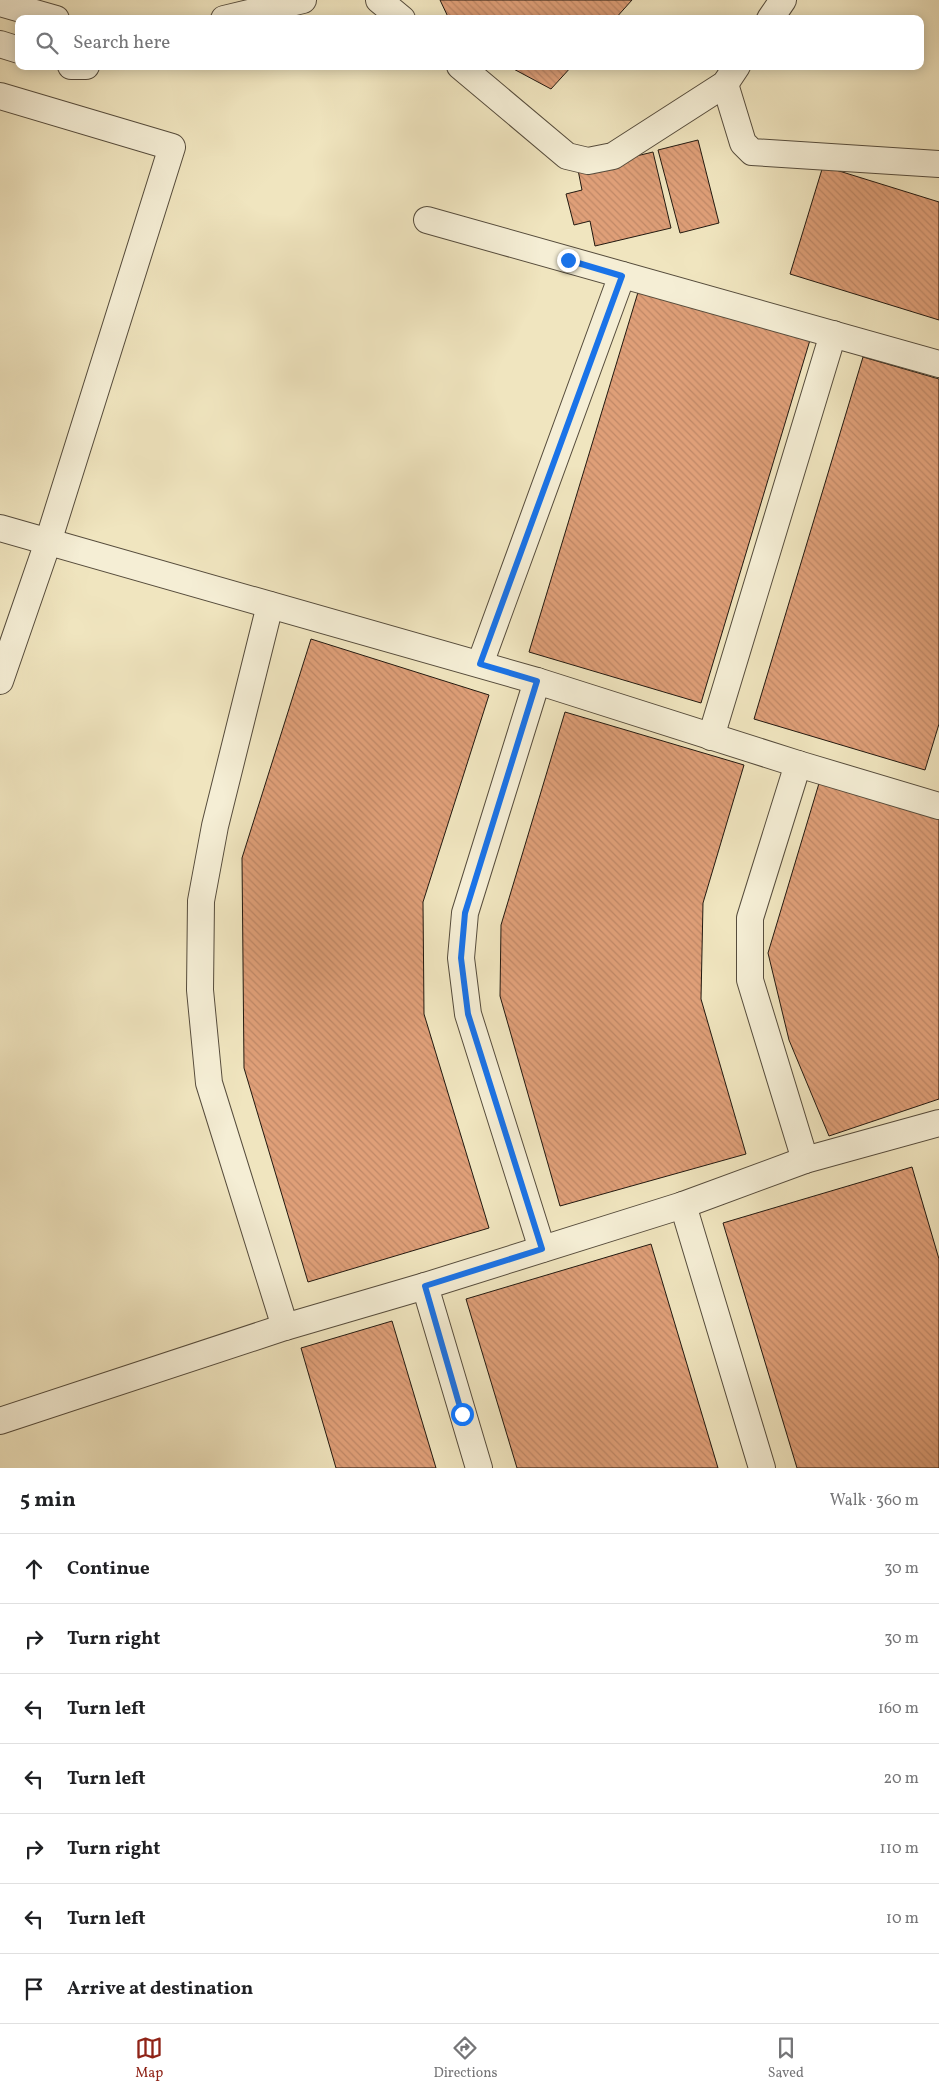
<!DOCTYPE html>
<meta charset="utf-8">
<style>
body{margin:0;font-family:Vollkorn,serif;background:#f2f2f2;color:#202124}
.stop{position:absolute;width:15px;height:15px;margin:-11px;border:4px solid #1a73e8;border-radius:50%;background:#fff}
.stop.end{background:#1a73e8;border-color:#fff;box-shadow:0 1px 5px #0008}
.list{margin:0;padding:0;list-style:none}
h2{display:flex;justify-content:space-between;align-items:center;height:65px;margin:0;padding:0 20px;font-size:21px}
h2 small{font-size:16px;font-weight:400;color:#757577}
.list li{display:grid;grid-template-columns:32px 1fr auto;gap:15px;align-items:center;box-sizing:border-box;height:70px;padding:0 20px;border-top:1px solid #e0e0e0}
.list b{display:block;font-size:19px;white-space:nowrap}
.list em{font-size:16px;font-style:normal;color:#757577}
.icon{flex:none;width:28px;height:28px;fill:none;stroke:currentColor;stroke-width:2;stroke-linecap:round;stroke-linejoin:round}
.map{position:relative;flex:none;width:939px;height:1468px;overflow:hidden}
.search{position:absolute;background:#fff;box-shadow:0 2px 12px #0003;left:15px;right:15px;top:15px;height:55px;display:flex;align-items:center;gap:12px;box-sizing:border-box;padding:0 18px;border-radius:10px;color:#757577;font-size:19px}
.sheet{height:555px;background:#fff}
nav{display:flex;justify-content:space-around;align-items:center;box-sizing:border-box;height:70px;border-top:1px solid #e0e0e0;background:#fff;font-size:14px;color:#757577}
nav a{display:grid;justify-items:center;gap:2px}
nav .on{color:#8f2418}
.map>svg:first-child{display:block}
</style>
<div class="map">
<svg width="939" height="1468" viewBox="0 0 939 1468">
<defs>
<pattern id="building-back-hatch" width="6" height="6" patternUnits="userSpaceOnUse" patternTransform="scale(1.25)"><rect width="6" height="6" fill="#df9f78"/><path d="M-1 5l2 2M0 0l6 6M5-1l2 2" fill="none" stroke="#bf8867"/></pattern>
</defs>
<rect width="100%" height="100%" fill="#f0e5bf"/>
<filter id="stains"><feTurbulence type="fractalNoise" baseFrequency=".004" numOctaves="4"/><feColorMatrix values="0 0 0 0 .2 0 0 0 0 .09 0 0 0 0 .02 0 0 0 .5 -.17"/></filter>
<radialGradient id="worn" r=".72"><stop offset=".6" stop-color="#630" stop-opacity="0"/><stop offset="1" stop-color="#630" stop-opacity=".3"/></radialGradient>
<!-- building -->
<g fill="url(#building-back-hatch)" stroke="#221910">
<path d="M440 0H632L615 19H449Z"/>
<path d="M508 66H572L551 89Z"/>
<path d="M698 140 719 223 680 233 658 150Z"/>
<path d="M653 152 671 228 595 246 590 221 574 225 566 194 582 190 578 170Z"/>
<path d="M823 166 939 202V320L790 274Z"/>
<path d="M639 289 810 340 701 703 529 652Z"/>
<path d="M863 357 939 379V724L925 770 754 719Z"/>
<path d="M311 639 489 695 423 902 424 1014 489 1228 308 1282 244 1068 242 858Z"/>
<path d="M565 712 744 765 703 903 701 999 746 1154 560 1206 500 996 501 925Z"/>
<path d="M820 780 939 816V1099L829 1136 789 1040 768 953Z"/>
<path d="M912 1167 939 1259V1468H797L723 1223Z"/>
<path d="M651 1244 718 1468H517L466 1299Z"/>
<path d="M392 1321 436 1468H336L301 1348Z"/>
</g>
<g fill="none" stroke-linecap="round" stroke-linejoin="round">
<defs>
<g id="minor">
<path d="M379 0 402 19"/>
<path d="M0 3 56 19"/>
<path d="M224 19 303 0"/>
<path d="M770 19 783 0"/>
<path d="M0 44 19 50"/>
<path d="M71 66H86"/>
<path d="M460 66 567 156 588 161 613 156 725 84 737 66"/>
<path d="M725 84 743 143 752 152 939 164"/>
<path d="M0 96 172 147 48 542 0 681"/>
<path d="M427 220 939 364"/>
<path d="M0 528 537 681 798 764 939 806"/>
<path d="M270 605 215 826 201 901 200 990 209 1083 285 1327"/>
<path d="M480 664 622 275"/>
<path d="M537 681 465 913 461 958 468 1014 542 1249"/>
<path d="M711 737 833 334"/>
<path d="M798 764 750 918V980L805 1160"/>
<path d="M683 1205 762 1468"/>
<path d="M425 1286 479 1468"/>
<path d="M0 1421 285 1327 425 1286 683 1205 805 1160 939 1123"/>
</g>
</defs>
<!-- minor casing -->
<use href="#minor" stroke="#564c3c" stroke-width="28"/>
<!-- minor -->
<use href="#minor" stroke="#f5eed5" stroke-width="26"/>
</g>
<g fill="none" stroke-linecap="round" stroke-linejoin="round">
<!-- route -->
<path stroke="#1a73e8" stroke-width="6" d="M462 1414 425 1286 542 1249 468 1014 461 958 465 913 537 681 480 664 622 276 568 260"/>
</g>
<rect width="100%" height="100%" filter="url(#stains)"/>
<rect width="100%" height="100%" fill="url(#worn)"/>
</svg>
<div class="stop" style="left:462px;top:1414px"></div>
<div class="stop end" style="left:568px;top:260px"></div>
<div class="search"><svg class="icon" aria-label="search" viewBox="0 0 24 24"><circle cx="10" cy="10" r="6"/><path d="M15 15l6 6"/></svg>Search here</div>
</div>
<section class="sheet">
<h2>5 min<small>Walk · 360 m</small></h2>
<ul class="list">
<li><svg class="icon" aria-label="ahead" viewBox="0 0 24 24"><path d="M12 20V5M6 11l6-6 6 6"/></svg><div><b>Continue</b></div><em>30 m</em></li>
<li><svg class="icon" aria-label="right" viewBox="0 0 24 24"><path d="M7 20v-9h11M14 6l5 5-5 5"/></svg><div><b>Turn right</b></div><em>30 m</em></li>
<li><svg class="icon" aria-label="left" viewBox="0 0 24 24"><path d="M17 20v-9H6M10 6l-5 5 5 5"/></svg><div><b>Turn left</b></div><em>160 m</em></li>
<li><svg class="icon" aria-label="left" viewBox="0 0 24 24"><path d="M17 20v-9H6M10 6l-5 5 5 5"/></svg><div><b>Turn left</b></div><em>20 m</em></li>
<li><svg class="icon" aria-label="right" viewBox="0 0 24 24"><path d="M7 20v-9h11M14 6l5 5-5 5"/></svg><div><b>Turn right</b></div><em>110 m</em></li>
<li><svg class="icon" aria-label="left" viewBox="0 0 24 24"><path d="M17 20v-9H6M10 6l-5 5 5 5"/></svg><div><b>Turn left</b></div><em>10 m</em></li>
<li><svg class="icon" aria-label="arrive" viewBox="0 0 24 24"><path d="M6 21V4h12l-3 4 3 4H6"/></svg><div><b>Arrive at destination</b></div></li>
</ul>
</section>
<nav>
<a class="on"><svg class="icon" aria-label="map" viewBox="0 0 24 24"><path d="M3 6l6-2 6 2 6-2v14l-6 2-6-2-6 2zM9 4v14M15 6v14"/></svg>Map</a>
<a><svg class="icon" aria-label="directions" viewBox="0 0 24 24"><path d="M12 3l9 9-9 9-9-9zM9 14v-3h6M13 9l2 2-2 2"/></svg>Directions</a>
<a><svg class="icon" aria-label="saved" viewBox="0 0 24 24"><path d="M7 4h10v16l-5-4-5 4z"/></svg>Saved</a>
</nav>
